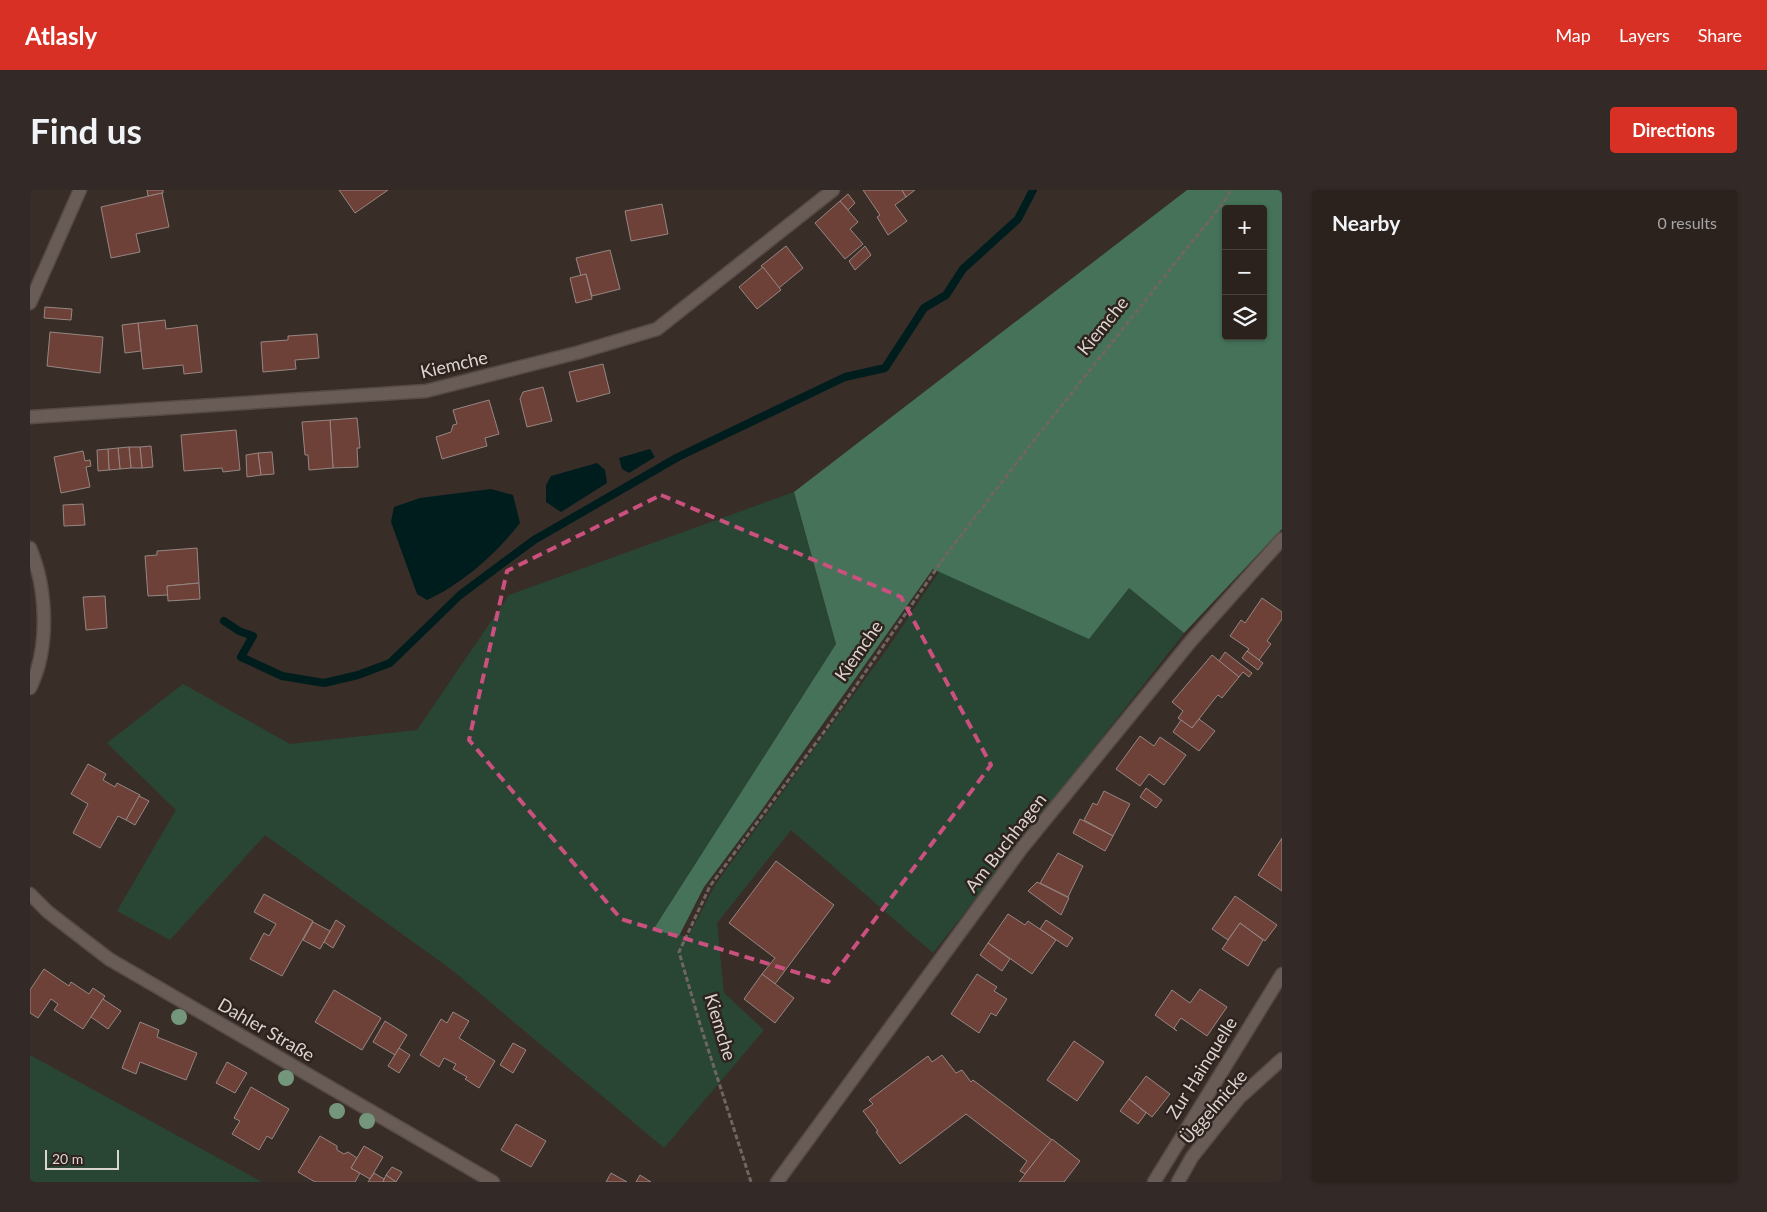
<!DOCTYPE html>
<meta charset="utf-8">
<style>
body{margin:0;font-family:Lato,sans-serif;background:#332a27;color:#f1f3f6}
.controls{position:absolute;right:15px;top:15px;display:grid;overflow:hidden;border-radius:5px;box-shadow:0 1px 4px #0004}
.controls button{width:45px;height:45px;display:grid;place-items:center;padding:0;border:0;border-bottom:1px solid #473f3c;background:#2b221e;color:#f1f3f6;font:25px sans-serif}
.scale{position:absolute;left:15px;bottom:12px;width:74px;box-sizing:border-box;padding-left:5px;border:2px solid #dcd4d1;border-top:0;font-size:14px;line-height:18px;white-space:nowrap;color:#dcd4d1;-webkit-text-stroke:4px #2f231e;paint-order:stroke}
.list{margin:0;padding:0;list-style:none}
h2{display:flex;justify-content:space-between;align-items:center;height:65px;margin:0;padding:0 20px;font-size:21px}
h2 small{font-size:16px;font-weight:400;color:#a6a4a4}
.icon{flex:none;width:28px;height:28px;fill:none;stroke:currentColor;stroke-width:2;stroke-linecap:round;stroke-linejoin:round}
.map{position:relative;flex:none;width:1252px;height:992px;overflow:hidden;border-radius:5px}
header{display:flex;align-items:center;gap:30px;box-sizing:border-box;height:70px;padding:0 25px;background:#d93025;color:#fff}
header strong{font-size:24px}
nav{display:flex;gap:28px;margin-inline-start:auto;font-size:18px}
.intro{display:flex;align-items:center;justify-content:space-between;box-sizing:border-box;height:120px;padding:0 30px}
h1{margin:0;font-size:35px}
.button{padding:12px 22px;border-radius:5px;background:#d93025;color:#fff;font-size:18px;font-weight:700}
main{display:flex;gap:30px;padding:0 30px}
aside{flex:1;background:#2b221e;border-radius:5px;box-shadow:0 1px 4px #0004}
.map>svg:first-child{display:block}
</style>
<header>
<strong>Atlasly</strong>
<nav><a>Map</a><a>Layers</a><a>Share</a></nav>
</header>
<div class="intro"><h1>Find us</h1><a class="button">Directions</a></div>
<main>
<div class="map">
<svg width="1252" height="992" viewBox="0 0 1252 992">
<rect width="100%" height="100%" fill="#392d28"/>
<!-- green -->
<g fill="#294635">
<path d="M764 302 806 454 623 740 658 747 685 695 860 455 910 380 1099 398 1154 443 903 763 761 640 687 733 694 803 734 840 634 958 422 780 235 645 140 750 87 721 146 620 77 553 153 494 260 554 387 540 479 405Z"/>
<path d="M0 865 232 992H4L0 990Z"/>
</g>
<!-- forest -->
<path fill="#457258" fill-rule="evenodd" d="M1157 0H1252V339L1154 443 1099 398 1059 449 903 379 731 621 674 697 649 746 623 740 806 454 764 302ZM1196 19H1233V146H1196Z"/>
<!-- water -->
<g fill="#001d1e">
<path d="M620 259 625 267 599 283 592 279 589 268Z"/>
<path d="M567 273 575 280 577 293 531 322 516 312V295L521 286Z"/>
<path d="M461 299 483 305 490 333C467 363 432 394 397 410L387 404 361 332 364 317 390 308Z"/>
</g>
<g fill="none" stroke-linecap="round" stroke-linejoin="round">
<!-- stream -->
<path stroke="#001d1e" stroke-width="8" d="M194 431 209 441 223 446 211 467 252 486 294 493 328 485 360 473 430 405 504 350 648 267 815 187 855 178 894 118 916 105 933 79 988 29 1003 0"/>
</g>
<!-- building -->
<g fill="#6e4138" stroke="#968683">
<path d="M117 0H133V3L118 6Z"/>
<path d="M309 0H358L325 23Z"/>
<path d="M833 0H872L876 7 865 15 877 31 858 45 847 27 850 25Z"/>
<path d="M872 0H885L876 7Z"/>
<path d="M132 3 139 37 106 44 110 62 81 68 71 17Z"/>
<path d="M818 4 825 13 818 20 810 11Z"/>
<path d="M810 11 828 32 820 39 833 54 815 69 785 33Z"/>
<path d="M632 14 638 44 601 51 595 21Z"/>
<path d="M756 56 773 78 749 98 731 76Z"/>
<path d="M835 56 841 65 825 80 819 71Z"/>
<path d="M580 60 590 99 562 106 556 84 551 86 546 68Z"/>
<path d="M733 77 751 100 727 119 709 97Z"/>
<path d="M556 84 562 109 546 113 540 88Z"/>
<path d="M15 117 42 119 41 130 14 128Z"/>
<path d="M135 130 136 139 167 135 172 182 154 184 153 175 113 179 108 133Z"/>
<path d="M108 133 111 161 95 163 92 135Z"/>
<path d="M20 142 73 147 70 183 17 176Z"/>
<path d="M287 144 289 168 265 170 266 179 233 182 231 152 258 150V146Z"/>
<path d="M573 174 580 203 547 212 539 182Z"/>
<path d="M513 197 522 231 497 237 490 209 493 202Z"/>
<path d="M459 210 469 244 455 248 457 256 412 269 406 247 421 242 423 235 427 234 423 220Z"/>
<path d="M327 228 330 258H327L328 277 303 278 300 230Z"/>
<path d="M300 230 303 278 279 280 278 265H275L272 232Z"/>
<path d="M206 240 210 280 193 282 192 278 154 281 151 245Z"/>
<path d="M121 256 123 277 112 278 110 257Z"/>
<path d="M99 257H110L112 278H101Z"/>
<path d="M99 257 101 278 90 279 88 258Z"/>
<path d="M88 258 90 279 79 280 78 259Z"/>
<path d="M78 259 79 280 68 281 67 260Z"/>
<path d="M53 261 55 271 60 270 61 276 56 277 60 297 31 303 24 267Z"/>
<path d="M242 262 244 284 231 285 228 263Z"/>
<path d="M228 263 231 285 217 287 216 265Z"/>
<path d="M53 314 55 335 34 336 33 315Z"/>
<path d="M167 358 169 393 137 396 138 405 118 406 115 366 127 365V361Z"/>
<path d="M169 393 170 409 138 411 137 396Z"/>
<path d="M75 406 77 438 56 440 53 407Z"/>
<path d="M1232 408 1252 422V429L1237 451 1241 454 1229 470 1217 461 1219 459 1200 446 1211 430 1215 433Z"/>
<path d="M1217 461 1233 473 1228 480 1212 468Z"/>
<path d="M1195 462 1222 483 1219 487 1213 482 1209 487 1189 471Z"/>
<path d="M1182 465 1209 487 1192 508 1188 505 1186 507 1162 538 1148 528 1153 521 1142 512Z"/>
<path d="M1169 529 1185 541 1169 561 1143 542 1151 530 1162 538Z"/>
<path d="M1110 546 1124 556 1130 547 1156 565 1134 595 1119 584 1110 596 1086 579Z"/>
<path d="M58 574 76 584 73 590 85 597 87 593 110 605 96 630 88 626 70 658 43 643 58 614 41 604Z"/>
<path d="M1116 598 1132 610 1126 618 1110 607Z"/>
<path d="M1074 601 1100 614 1083 646 1054 630 1063 613 1067 615Z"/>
<path d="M109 606 119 611 105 635 96 630Z"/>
<path d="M1050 629 1083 646 1075 661 1043 643Z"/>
<path d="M1252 648V701L1228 685Z"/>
<path d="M1028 663 1053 676 1038 707 1010 693Z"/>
<path d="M746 671 804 715 745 794 732 784 745 768 699 733Z"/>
<path d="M1007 692 1039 708 1031 725 998 701Z"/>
<path d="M234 704 283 731 252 786 220 769 234 743 239 746 246 734 224 722Z"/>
<path d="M1205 706 1247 735 1235 751 1210 733 1198 750 1182 739Z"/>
<path d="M978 724 995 735 998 731 1026 750 1002 784 958 753Z"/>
<path d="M306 730 315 736 303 758 294 752Z"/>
<path d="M1016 730 1043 748 1037 757 1010 739Z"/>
<path d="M283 732 300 741 290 759 273 750Z"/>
<path d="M1210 733 1233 750 1218 776 1192 759Z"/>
<path d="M958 753 980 769 972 781 950 765Z"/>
<path d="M14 779 39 796 41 792 59 804 63 798 75 806 53 839 24 820 28 814 21 809 8 828 0 823V800Z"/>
<path d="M732 784 764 808 745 833 714 809Z"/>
<path d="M947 784 967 797 964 801 977 809 966 826 961 823 949 843 921 824Z"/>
<path d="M1170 799 1197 817 1177 846 1151 828 1144 838 1147 841 1125 825 1142 800 1160 813Z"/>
<path d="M304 800 351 828 332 860 285 832Z"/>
<path d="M73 809 91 821 78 839 61 827Z"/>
<path d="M423 822 439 831 429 848 465 871 449 898 435 889 437 887 423 879 426 874 414 868 409 877 390 865 411 829 417 833Z"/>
<path d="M355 831 377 845 365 865 343 852Z"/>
<path d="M110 832 129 840 127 847 167 863 156 890 110 872 106 884 92 878Z"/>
<path d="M1044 851 1074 872 1047 911 1017 890Z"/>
<path d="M483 853 496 860 483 883 470 875Z"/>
<path d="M369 858 380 865 369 883 358 876Z"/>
<path d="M912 865 926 883 932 880 941 892 943 890 1022 950 995 984 990 981 997 971 936 924 870 974 846 942 848 941 833 921 843 914 839 910 898 866 902 872Z"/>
<path d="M197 872 217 883 205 903 186 893Z"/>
<path d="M1116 886 1140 904 1122 927 1099 909Z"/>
<path d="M221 897 259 919 242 949 237 946 229 960 202 944 210 931 204 928Z"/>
<path d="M1099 909 1116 923 1108 934 1090 921Z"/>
<path d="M486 934 516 951 501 977 471 960Z"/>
<path d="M290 946 307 956V960L314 964 318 962 327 968 321 978 330 983 325 992H285L268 982Z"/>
<path d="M1022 949 1050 971 1034 992H989Z"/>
<path d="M334 956 353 967 340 989 321 978Z"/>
<path d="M362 977 372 982 366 992 356 985Z"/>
<path d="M344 983 354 989 353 992H338Z"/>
<path d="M581 983 597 992H576Z"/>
<path d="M356 985 366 992H353Z"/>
<path d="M610 985 621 992H606Z"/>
</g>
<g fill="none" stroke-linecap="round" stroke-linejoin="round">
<defs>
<g id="street">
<path d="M0 113 50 0"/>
<path d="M0 227 396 201 550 162 627 139 803 0"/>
<path d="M0 358C17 398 20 458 0 498"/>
<path d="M0 704 18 722 79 769 463 992"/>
<path d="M747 992 992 658 1161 451 1252 349"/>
<path d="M1124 992 1252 784"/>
<path d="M1148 992 1162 967 1209 908 1252 869"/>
</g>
</defs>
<!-- street casing -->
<use href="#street" stroke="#554a46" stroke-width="15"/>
<!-- path -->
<path stroke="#706661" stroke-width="3" stroke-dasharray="5 2.5" stroke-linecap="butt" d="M721 992 670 834 649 762 680 696 794 542 918 362 1009 244 1193 13 1201 0"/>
<!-- street -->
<use href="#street" stroke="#695b55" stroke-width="12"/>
</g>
<!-- trees -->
<g fill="#74977c">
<circle cx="149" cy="827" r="8"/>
<circle cx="256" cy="888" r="8"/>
<circle cx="307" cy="921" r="8"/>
<circle cx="337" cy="931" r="8"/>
</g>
<!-- marked area -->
<path fill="none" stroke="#ca507e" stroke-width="4" stroke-dasharray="10 6" stroke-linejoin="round" d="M631 305 871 407 961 575 798 792 591 729 439 550 477 381Z"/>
<g text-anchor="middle" stroke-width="5" stroke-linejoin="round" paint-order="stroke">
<!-- street labels -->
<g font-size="18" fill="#dcd4d1" stroke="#2f231e">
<text transform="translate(1073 136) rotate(-51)" y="6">Kiemche</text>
<text transform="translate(424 175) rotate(-13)" y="6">Kiemche</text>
<text transform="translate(829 461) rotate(-55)" y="6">Kiemche</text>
<text transform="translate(976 653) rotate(-52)" y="6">Am Buchhagen</text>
<text transform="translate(690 837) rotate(73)" y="6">Kiemche</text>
<text transform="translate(236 840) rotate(30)" y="6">Dahler Straße</text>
<text transform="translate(1172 878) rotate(-58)" y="6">Zur Hainquelle</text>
<text transform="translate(1184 917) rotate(-49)" y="6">Üggelmicke</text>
</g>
</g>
</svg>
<div class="controls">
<button>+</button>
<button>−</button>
<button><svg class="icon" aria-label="layers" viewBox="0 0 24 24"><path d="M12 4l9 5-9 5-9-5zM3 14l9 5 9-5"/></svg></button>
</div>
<div class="scale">20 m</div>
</div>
<aside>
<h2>Nearby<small>0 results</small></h2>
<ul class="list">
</ul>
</aside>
</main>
